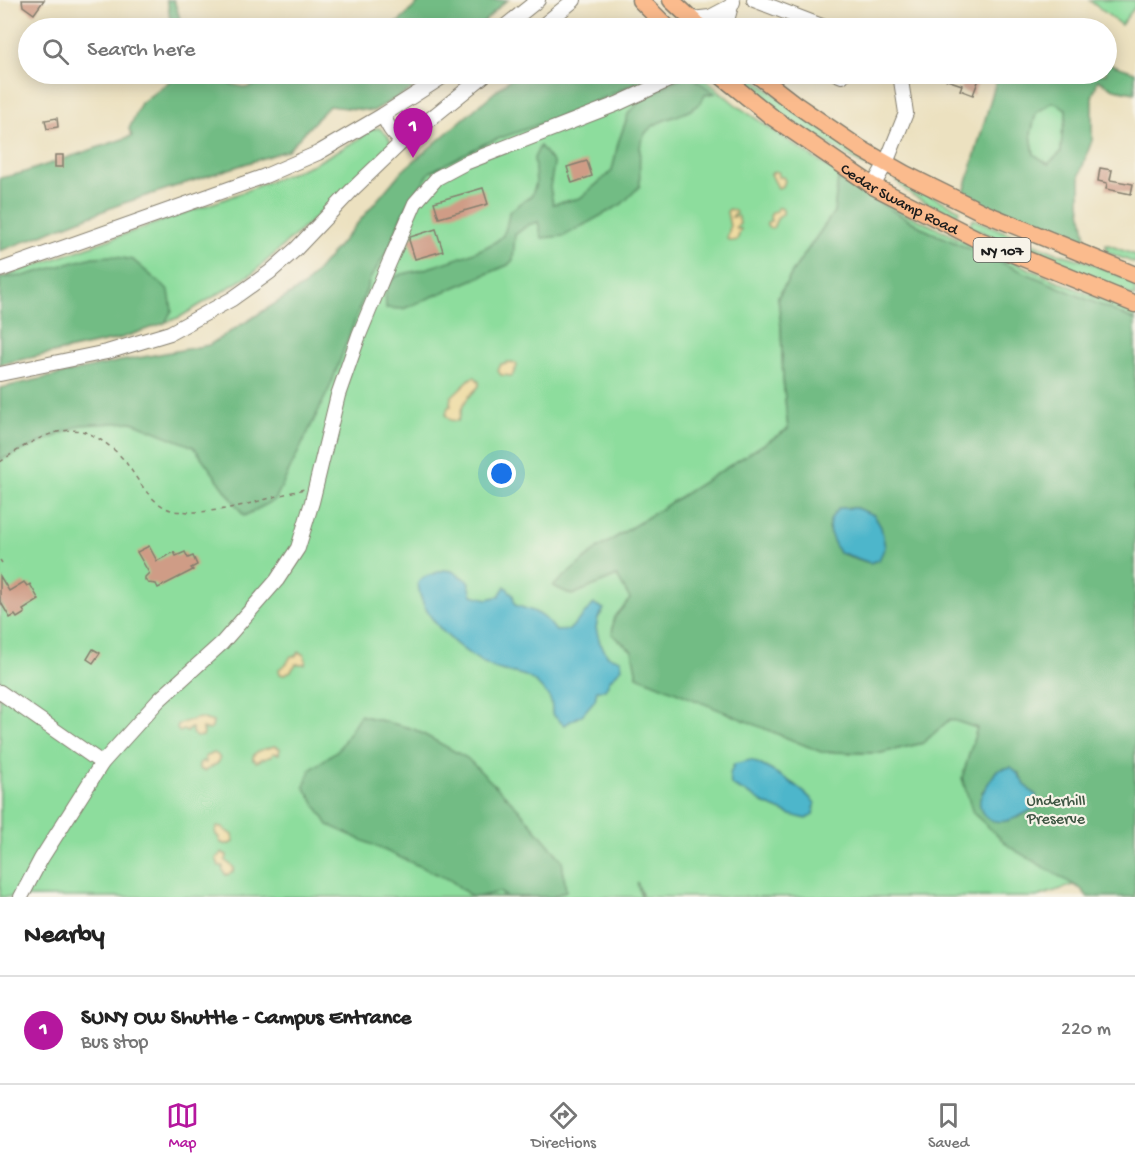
<!DOCTYPE html>
<style>
body{margin:0;font-family:"Gochi Hand",sans-serif;background:#f6f6f6;color:#222}
.you{position:absolute;left:502px;top:474px;width:21px;height:21px;margin:-15px;border:4px solid #fff;border-radius:50%;background:#1a73e8;box-shadow:0 0 0 9px #1a73e833}
.badge{display:grid;place-items:center;width:39px;height:39px;border-radius:50%;background:#b5179e;color:#fff;font-size:20px;font-weight:700}
.pin{position:absolute;translate:-50% -50px;filter:drop-shadow(0 2px 3px #0008)}
.pin::after{content:'';position:absolute;top:32px;width:21px;height:18px;background:inherit;clip-path:polygon(0 0,100% 0,50% 100%)}
.list{margin:0;padding:0;list-style:none}
h2{display:flex;justify-content:space-between;align-items:center;height:78px;margin:0;padding:0 24px;font-size:26px}
h2 small{font-size:20px;font-weight:400;color:#767676}
.list li{display:grid;grid-template-columns:39px 1fr auto;gap:18px;align-items:center;box-sizing:border-box;height:108px;padding:0 24px;border-top:2px solid #e0e0e0}
.list b{display:block;font-size:22px;white-space:nowrap}
.list p{margin:0;font-size:20px;white-space:nowrap;color:#767676}
.list em{font-size:20px;font-style:normal;color:#767676}
.icon{flex:none;width:33px;height:33px;fill:none;stroke:currentColor;stroke-width:2;stroke-linecap:round;stroke-linejoin:round}
.map{position:relative;flex:none;width:1135px;height:897px;overflow:hidden}
.search{position:absolute;background:#fff;box-shadow:0 3px 15px #0003;left:18px;right:18px;top:18px;height:66px;display:flex;align-items:center;gap:15px;box-sizing:border-box;padding:0 21px;border-radius:33px;color:#767676;font-size:22px}
.sheet{height:186px;background:#fff}
nav{display:flex;justify-content:space-around;align-items:center;box-sizing:border-box;height:84px;border-top:2px solid #e0e0e0;background:#fff;font-size:16px;color:#767676}
nav a{display:grid;justify-items:center;gap:3px}
nav .on{color:#b5179e}
.map>svg:first-child{display:block}
</style>
<div class="map">
<svg width="1135" height="897" viewBox="0 0 1135 897">
<rect width="100%" height="100%" fill="#f7f3e8"/>
<filter id="ink" filterUnits="userSpaceOnUse"><feTurbulence type="fractalNoise" baseFrequency=".0167" numOctaves="2"/><feDisplacementMap in="SourceGraphic" scale="12" xChannelSelector="R" yChannelSelector="G"/><feConvolveMatrix kernelMatrix="1 2 1 2 8 2 1 2 1" color-interpolation-filters="sRGB"/></filter>
<filter id="wash" filterUnits="userSpaceOnUse"><feTurbulence type="fractalNoise" baseFrequency=".008" numOctaves="4" result="noise"/><feDisplacementMap in="SourceGraphic" scale="24" xChannelSelector="R" yChannelSelector="G"/><feGaussianBlur stdDeviation="1.35" result="paint"/><feColorMatrix in="noise" values="0 0 0 0 0 0 0 0 0 0 0 0 0 0 0 0 0 1.4 0 .05"/><feComposite in="paint" operator="in"/></filter>
<g filter="url(#wash)">
<rect width="100%" height="100%" fill="#ece1c0"/>
<!-- green -->
<g fill="#8ddd9d" stroke="#547c5c" stroke-width="1.5">
<path d="M1089 0H1135V7L1121 25Z"/>
<path d="M576 74H699L736 105 829 168 902 212 968 243 1135 314V320L928 231 838 179 834 212 795 268 778 297 781 327 783 379 788 429 597 549 554 586 572 595 617 576 631 599 614 618 850 753H881L923 743 950 719 977 728 967 763 1074 885 1036 897H643L637 882 641 897H0V442L246 371 422 167Z"/>
<path d="M726 74H745L753 78 870 164V165L864 166 791 121Z"/>
<path d="M1053 101 1066 109V118L1062 135 1061 152 1048 164 1034 154 1031 134 1036 113Z"/>
<path d="M379 128 388 136 392 145 387 153 253 273 180 317 118 339 0 364V278L225 199 316 163 361 138 369 130Z"/>
<path d="M894 177 960 210 958 214H953C933 204 905 197 894 177Z"/>
<path d="M973 219 1054 252 1088 262 1135 282V297L973 228 970 226V223Z"/>
<path d="M1106 244 1135 255V263L1109 253 1106 250Z"/>
</g>
<!-- forest -->
<g fill="#72bc84" stroke="#476c50" stroke-width="1.5" fill-rule="evenodd">
<path d="M166 0H174L183 28H171L168 4Z"/>
<path d="M421 0H508L502 4 478 28H387L400 21Z"/>
<path d="M609 22 634 28H571Z"/>
<path d="M1107 63 1135 72V93L1114 89 1098 80 1092 97V140L1080 174V203L1086 239 1082 245 962 200 998 74H1106ZM1053 102 1066 109V118L1062 135 1061 152 1048 164 1034 154 1031 134 1036 113Z"/>
<path d="M175 74H205L206 77 246 88 286 74H431L409 91 373 111 329 106 288 150 121 204 0 251V178L22 173 132 136 129 129 141 103 175 77Z"/>
<path d="M516 74H653L576 111 484 144 430 172 402 215 391 245 371 277 330 387 275 500 244 516 194 447 132 422 81 425 0 460V388L116 362 209 345 305 285 401 172Z"/>
<path d="M687 74 715 93 705 95C693 122 654 112 642 139 638 148 640 175 640 186L622 204 564 236 542 238 538 222 528 225 515 235 513 260 508 265 403 309 386 308C386 301 384 292 388 285 395 273 408 273 421 270 438 265 493 249 503 235 507 228 508 220 509 212L532 195 536 183 534 158 540 146 554 164 550 187 553 204 580 198 612 171 618 143 629 112 646 97Z"/>
<path d="M838 179 928 231 1135 320V897H1088L1081 889 1011 848 973 813 962 778 977 728 950 719 923 743 881 753 821 752 637 676 632 651 612 634 614 618 630 599 617 576 572 595 553 586 597 549 788 429 783 379 781 327 778 297 795 268 834 212ZM839 508H856L874 515 870 563 839 553 828 528ZM997 770 1019 773C1023 783 1027 789 1036 795L1038 806 1019 817 999 822 982 792 990 782Z"/>
<path d="M112 256 133 260 169 291 172 310 165 323 118 339 0 364V278L23 276 93 257Z"/>
<path d="M360 715 414 729 467 758 516 806 562 860 566 891 552 897H507L499 892 478 897H472L450 880 328 825 304 787 310 770 339 749Z"/>
</g>
<!-- sand -->
<g fill="#eeda9e" stroke="#857b5d" stroke-width="1.5">
<path d="M775 171 779 173 778 177H783L785 181 783 186 778 188 771 174Z"/>
<path d="M777 208H781L783 210V214L777 219 773 228H770L767 225V222L771 221 770 217 772 212 777 211Z"/>
<path d="M729 209 735 211 736 213 732 217 738 216 740 224 736 227 737 229H741L737 240 732 241 727 239 730 227 727 212Z"/>
<path d="M507 362 516 363 517 366 512 376 501 375 498 371 501 364H506Z"/>
<path d="M475 377 479 382V386C473 393 466 398 463 406 460 411 461 416 458 421L450 420 446 415 448 407 451 406 450 403 451 397 471 378Z"/>
<path d="M299 652 304 655 306 660 305 664H296L291 671 283 675 280 674 279 669 287 663 291 656H295Z"/>
<path d="M200 718 213 722 212 728 209 730 202 728V730L204 732 203 736 196 737 192 733V728L189 729 187 732 183 730 180 732 177 729 178 725C185 721 192 720 200 718Z"/>
<path d="M274 746 280 748 279 754 273 753 272 756 264 759 262 758 261 760 256 762 255 760H253C252 749 266 750 274 746Z"/>
<path d="M214 753C219 755 221 758 218 763L205 771 199 769V764L202 761 205 763 206 762 205 757Z"/>
<path d="M217 827H223L225 830 233 835 234 842C228 845 222 845 219 840V837L217 836C214 831 215 832 217 827Z"/>
<path d="M221 852 227 855 226 861 234 868 233 872 226 875C223 871 222 871 223 866H219L216 858 220 855Z"/>
</g>
<!-- water -->
<g fill="#4db6cb" stroke="#346974" stroke-width="1.5">
<path d="M839 508H856L874 515 881 527 885 547 879 560 870 563 845 554 839 553C830 534 822 525 839 508Z"/>
<path d="M444 570 452 571 468 581 472 595 488 599 499 596 505 586 513 595 515 605C537 613 541 611 556 631L569 630 594 604 604 609 598 618 596 628 600 643 608 656 621 660 622 668 610 680 605 690H597L595 700 582 715 564 725 552 714C552 701 551 698 542 689 525 669 513 676 492 667 462 653 419 618 418 582L424 577Z"/>
<path d="M751 760C774 771 798 784 815 803L813 815 806 819 791 815 763 803 751 795 731 785 730 774 734 764Z"/>
<path d="M1011 767C1023 776 1022 786 1036 795L1038 806C1024 814 1000 830 985 816 980 811 979 806 980 799 982 791 992 778 997 770Z"/>
</g>
<g id="blocks">
<!-- building -->
<g fill="#cf9c86">
<path d="M22 0H44L34 14 23 6Z"/>
<path d="M932 74H981L973 95 960 90 962 85 932 75Z"/>
<path d="M57 118 58 127 47 129 45 120Z"/>
<rect x="55" y="155" width="8" height="12"/>
<path d="M587 161 592 176 572 183 567 167Z"/>
<path d="M1100 168 1112 170 1110 180 1133 184 1131 194 1106 189 1107 183 1098 181Z"/>
<path d="M483 188 488 204 439 218 434 202Z"/>
<path d="M436 229 443 251 415 259 409 240 410 237Z"/>
<path d="M149 546 157 561 174 552 176 556 185 552 188 558 193 556 197 565 191 568 193 570 158 588 156 584 148 583 145 580V577L149 573 137 552Z"/>
<path d="M0 576 9 591 24 582 27 586 30 584 39 600 23 610 25 613 17 618 15 615 10 618 0 601Z"/>
<path d="M93 649 100 653 93 663 87 659Z"/>
</g>
</g>
</g>
<g filter="url(#ink)">
<use href="#blocks" fill-opacity="0" stroke="#847e6e" stroke-width="1.5"/>
<g fill="none" stroke-linecap="round" stroke-linejoin="round">
<defs>
<g id="minor">
<path d="M754 0 827 28"/>
<path d="M691 19 710 17 731 6"/>
<path d="M503 28 538 0"/>
<path d="M540 28 574 0"/>
<path d="M725 28 731 6 733 2"/>
<path d="M837 74 842 76 843 74"/>
<path d="M383 115C388 126 392 135 403 141"/>
<path d="M873 186 886 163 906 113 900 74"/>
<path d="M0 270 265 176 318 153 383 115 447 74"/>
<path d="M0 374 107 352 170 333 232 299 270 272 296 249 353 189 403 141 486 74"/>
<path d="M0 692 102 763"/>
<path d="M21 897 41 859 102 763 159 700 222 643 277 580 298 548 312 502 338 395 359 335 383 277 415 203 437 178 465 163 617 104 682 74"/>
</g>
<g id="major">
<path d="M640 0 668 28"/>
<path d="M671 0 701 28"/>
<path id="s1" d="M719 74 772 117 873 186 979 240 1135 304"/>
<path d="M756 74 795 104 861 149 905 174 984 213 1135 275"/>
</g>
</defs>
<!-- minor casing -->
<use href="#minor" stroke="#847e6e" stroke-width="16"/>
<!-- major casing -->
<use href="#major" stroke="#847e6e" stroke-width="19"/>
<!-- path -->
<g stroke="#847e6e" stroke-width="1.5" stroke-dasharray="4.5 4.5" stroke-linecap="butt">
<path d="M0 462C23 446 59 422 88 433 93 435 99 439 104 442 112 448 121 455 127 464 140 482 151 505 174 511 178 512 183 511 188 512 227 513 267 498 304 489"/>
<path d="M0 560 2 563"/>
</g>
<!-- minor -->
<use href="#minor" stroke="#fff" stroke-width="14"/>
<!-- major -->
<use href="#major" stroke="#fbbb8d" stroke-width="16"/>
</g>
</g>
<g text-anchor="middle" stroke-width="4.5" stroke-linejoin="round" paint-order="stroke">
<!-- shield labels -->
<rect fill="#f7f3e8" stroke="#5e5c59" stroke-width="1.5" x="973.5" y="238" width="57" height="24" rx="4.5"/>
<g font-size="15" font-weight="bold" fill="#1c1c1c">
<text x="1002" y="255">NY 107</text>
</g>
<!-- street labels -->
<g font-size="16" fill="#1c1c1c" stroke="#f7f3e8">
<text dy="6" stroke="none"><textPath href="#s1" startOffset="220">Cedar Swamp Road</textPath></text>
</g>
<!-- park labels -->
<g font-size="16" fill="#3e5643" stroke="#f7f3e8">
<text x="1056" y="805">Underhill<tspan x="1056" dy="18">Preserve</tspan></text>
</g>
</g>
</svg>
<div class="you"></div>
<div class="pin badge" style="left:413px;top:158px">1</div>
<div class="search"><svg class="icon" aria-label="search" viewBox="0 0 24 24"><circle cx="10" cy="10" r="6"/><path d="M15 15l6 6"/></svg>Search here</div>
</div>
<section class="sheet">
<h2>Nearby<small></small></h2>
<ul class="list">
<li><span class="badge">1</span><div><b>SUNY OW Shuttle - Campus Entrance</b><p>Bus stop</p></div><em>220 m</em></li>
</ul>
</section>
<nav>
<a class="on"><svg class="icon" aria-label="map" viewBox="0 0 24 24"><path d="M3 6l6-2 6 2 6-2v14l-6 2-6-2-6 2zM9 4v14M15 6v14"/></svg>Map</a>
<a><svg class="icon" aria-label="directions" viewBox="0 0 24 24"><path d="M12 3l9 9-9 9-9-9zM9 14v-3h6M13 9l2 2-2 2"/></svg>Directions</a>
<a><svg class="icon" aria-label="saved" viewBox="0 0 24 24"><path d="M7 4h10v16l-5-4-5 4z"/></svg>Saved</a>
</nav>
